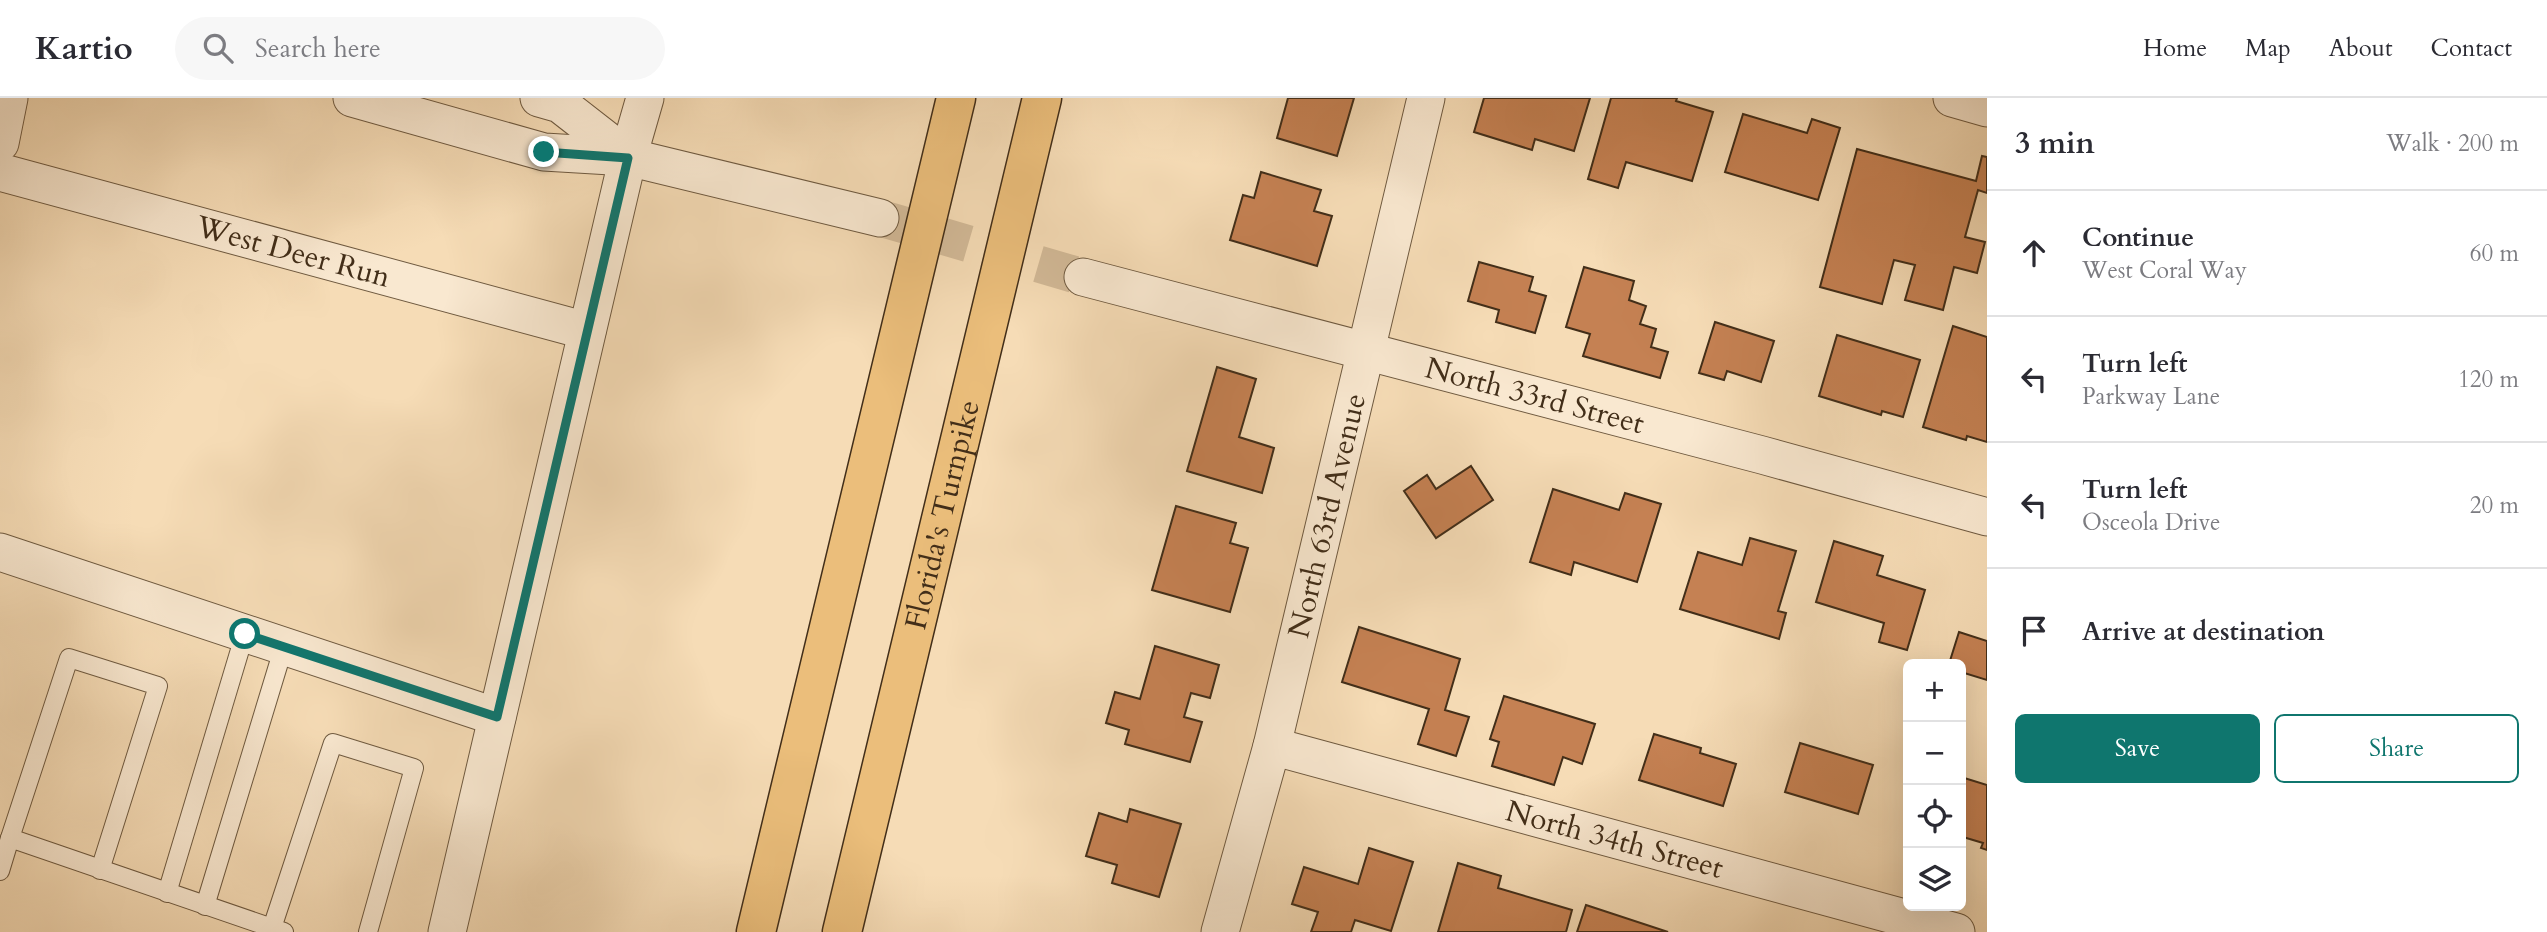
<!DOCTYPE html>
<meta charset="utf-8">
<style>
body{margin:0;font-family:Cardo,serif;background:#f7f7f7;color:#2b2b33}
.controls{position:absolute;right:21px;bottom:21px;display:grid;overflow:hidden;border-radius:10px;box-shadow:0 7px 28px #0002}
.controls button{width:63px;height:63px;display:grid;place-items:center;padding:0;border:0;border-bottom:2px solid #e1e1e2;background:#fff;color:#2b2b33;font:35px sans-serif}
.stop{position:absolute;width:21px;height:21px;margin:-16px;border:5px solid #0f766e;border-radius:50%;background:#fff}
.stop.end{background:#0f766e;border-color:#fff;box-shadow:0 2px 7px #0008}
.list{margin:0;padding:0;list-style:none}
h2{display:flex;justify-content:space-between;align-items:center;height:91px;margin:0;padding:0 28px;font-size:30px}
h2 small{font-size:23px;font-weight:400;color:#7c7c81}
.list li{display:grid;grid-template-columns:46px 1fr auto;gap:21px;align-items:center;box-sizing:border-box;height:126px;padding:0 28px;border-top:2px solid #e1e1e2}
.list b{display:block;font-size:26px;white-space:nowrap}
.list p{margin:0;font-size:23px;white-space:nowrap;color:#7c7c81}
.list em{font-size:23px;font-style:normal;color:#7c7c81}
.actions{display:flex;gap:14px;padding:21px 28px}
.actions a{flex:1;padding:16px 0;border:2px solid #0f766e;border-radius:10px;text-align:center;font-size:24px;color:#0f766e}
.actions .main{background:#0f766e;color:#fff}
.icon{flex:none;width:38px;height:38px;fill:none;stroke:currentColor;stroke-width:2;stroke-linecap:round;stroke-linejoin:round}
.map{position:relative;flex:none;width:1987px;height:834px;overflow:hidden}
header{display:flex;align-items:center;gap:42px;box-sizing:border-box;height:98px;padding:0 35px;background:#fff;border-bottom:2px solid #e1e1e2}
header strong{font-size:33px}
nav{display:flex;gap:38px;margin-inline-start:auto;font-size:24px}
.search{width:490px;height:63px;background:#f7f7f7;display:flex;align-items:center;gap:18px;box-sizing:border-box;padding:0 24px;border-radius:38px;color:#7c7c81;font-size:26px}
main{display:flex}
aside{flex:1;background:#fff}
.map>svg:first-child{display:block}
</style>
<header>
<strong>Kartio</strong>
<div class="search"><svg class="icon" aria-label="search" viewBox="0 0 24 24"><circle cx="10" cy="10" r="6"/><path d="M15 15l6 6"/></svg>Search here</div>
<nav><a>Home</a><a>Map</a><a>About</a><a>Contact</a></nav>
</header>
<main>
<div class="map">
<svg width="1987" height="834" viewBox="0 0 1987 834">
<rect width="100%" height="100%" fill="#f6dcb6"/>
<filter id="stains"><feTurbulence type="fractalNoise" baseFrequency=".00286" numOctaves="4"/><feColorMatrix values="0 0 0 0 .2 0 0 0 0 .09 0 0 0 0 .02 0 0 0 .5 -.17"/></filter>
<radialGradient id="worn" r=".72"><stop offset=".6" stop-color="#630" stop-opacity="0"/><stop offset="1" stop-color="#630" stop-opacity=".3"/></radialGradient>
<!-- building -->
<g fill="#c58153" stroke="#422e19" stroke-width="2">
<path d="M1288 0H1354L1337 58 1277 40Z"/>
<path d="M1484 0H1590L1574 53 1535 41 1532 52 1474 34Z"/>
<path d="M1611 0H1677L1676 3 1713 14 1692 83 1626 64 1618 90 1588 81Z"/>
<path d="M1743 16 1807 35 1812 21 1840 30 1818 102 1725 74Z"/>
<path d="M1857 51 1976 83 1982 58 1987 59V95L1978 92 1965 139 1985 144 1977 175 1954 169 1943 212 1905 202 1915 167 1894 162 1882 206 1820 189Z"/>
<path d="M1261 74 1321 92 1314 113 1332 118 1317 168 1230 142 1243 97 1254 100Z"/>
<path d="M1479 164 1533 179 1529 193 1546 198 1535 235 1496 224 1499 212 1468 203Z"/>
<path d="M1584 169 1634 183 1629 202 1646 208 1640 226 1656 231 1651 249 1668 254 1660 280 1583 258 1590 236 1566 229Z"/>
<path d="M1715 224 1774 243 1761 284 1727 273 1724 282 1699 275Z"/>
<path d="M1953 228 1987 239V344L1967 338 1966 342 1923 329Z"/>
<path d="M1837 237 1920 262 1903 319 1882 313 1881 317 1819 298Z"/>
<path d="M1217 269 1256 281 1239 339 1274 350 1262 395 1187 373Z"/>
<path d="M1471 368 1493 402 1436 440 1404 393 1427 377 1436 391Z"/>
<path d="M1553 391 1619 412 1625 395 1661 406 1637 484 1574 464 1571 477 1530 464Z"/>
<path d="M1176 408 1236 425 1230 445 1248 450 1230 514 1152 492Z"/>
<path d="M1750 440 1796 453 1778 513 1786 515 1779 541 1680 511 1698 454 1742 467Z"/>
<path d="M1834 443 1883 458 1877 477 1925 492 1907 552 1879 544 1884 525 1816 504Z"/>
<path d="M1359 529 1460 561 1445 612 1469 619 1456 658 1418 646 1429 611 1342 584Z"/>
<path d="M1959 534 1987 543V582L1961 574V566H1949Z"/>
<path d="M1155 548 1219 567 1210 600 1191 595 1184 619 1202 624 1190 664 1125 646 1129 632 1106 625 1115 594 1140 601Z"/>
<path d="M1504 598 1595 626 1582 666 1563 659 1554 687 1492 668 1499 644 1490 641Z"/>
<path d="M1654 636 1701 650 1700 655 1736 666 1723 708 1639 682Z"/>
<path d="M1800 645 1873 667 1858 716 1785 694Z"/>
<path d="M1961 679 1987 687V752L1981 750 1983 745 1963 739 1961 746Z"/>
<path d="M1130 711 1181 726 1159 799 1112 785 1117 767 1086 758 1099 715 1127 724Z"/>
<path d="M1369 750 1413 764 1391 833 1355 822 1351 834H1311L1318 814 1292 806 1304 769 1358 786Z"/>
<path d="M1458 765 1501 778 1498 790 1572 812 1566 834H1438Z"/>
<path d="M1586 807 1668 834H1577Z"/>
</g>
<g fill="none" stroke-linecap="round" stroke-linejoin="round">
<!-- minor-tunnel -->
<path stroke="#d2b997" stroke-width="37" stroke-dasharray="37 18" stroke-linecap="butt" d="M880 120 1083 179"/>
<defs>
<g id="service">
<path d="M10 740 69 560 158 588 100 772"/>
<path d="M0 773 10 740 284 834"/>
<path d="M167 795 245 535"/>
<path d="M205 808 284 548"/>
<path d="M272 830 333 645 414 670 368 834"/>
</g>
<g id="minor">
<path d="M352 0 544 54 628 59 880 120"/>
<path d="M539 0 560 6 628 59"/>
<path d="M1952 0 1987 10"/>
<path d="M0 45 9 0"/>
<path id="s1" d="M0 74 587 233"/>
<path id="s2" d="M1083 179 1762 357 1987 419"/>
<path d="M0 454 497 619"/>
<path id="s3" d="M1272 648 1956 834"/>
<path d="M447 834 628 59 645 0"/>
<path id="s4" d="M1220 834 1272 648 1426 0"/>
</g>
<g id="motorway">
<path d="M756 834 956 0"/>
<path id="s5" d="M842 834 1042 0"/>
</g>
</defs>
<!-- service casing -->
<use href="#service" stroke="#6f5a40" stroke-width="20"/>
<!-- minor casing -->
<use href="#minor" stroke="#6f5a40" stroke-width="39"/>
<!-- motorway casing -->
<use href="#motorway" stroke="#422e19" stroke-width="41"/>
<!-- service -->
<use href="#service" stroke="#f9e8d0" stroke-width="18"/>
<!-- minor -->
<use href="#minor" stroke="#f9e8d0" stroke-width="37"/>
<!-- motorway -->
<use href="#motorway" stroke="#ebbe7b" stroke-width="38"/>
</g>
<g fill="none" stroke-linecap="round" stroke-linejoin="round">
<!-- route -->
<path stroke="#0f766e" stroke-width="9" d="M245 536 497 619 628 60 544 54"/>
</g>
<g text-anchor="middle" stroke-width="5" stroke-linejoin="round" paint-order="stroke">
<!-- street labels -->
<g font-size="30" fill="#422e19" stroke="#f9e8d0">
<text dy="10" stroke="none"><textPath href="#s1" startOffset="304">West Deer Run</textPath></text>
<text dy="10" stroke="none"><textPath href="#s2" startOffset="467">North 33rd Street</textPath></text>
<text dy="10" stroke="none"><textPath href="#s5" startOffset="429">Florida's Turnpike</textPath></text>
<text dy="10" stroke="none"><textPath href="#s4" startOffset="430">North 63rd Avenue</textPath></text>
<text dy="10" stroke="none"><textPath href="#s3" startOffset="355">North 34th Street</textPath></text>
</g>
</g>
<rect width="100%" height="100%" filter="url(#stains)"/>
<rect width="100%" height="100%" fill="url(#worn)"/>
</svg>
<div class="controls">
<button>+</button>
<button>−</button>
<button><svg class="icon" aria-label="locate" viewBox="0 0 24 24"><circle cx="12" cy="12" r="6"/><path d="M12 2v4M12 18v4M2 12h4M18 12h4"/></svg></button>
<button><svg class="icon" aria-label="layers" viewBox="0 0 24 24"><path d="M12 4l9 5-9 5-9-5zM3 14l9 5 9-5"/></svg></button>
</div>
<div class="stop" style="left:245px;top:536px"></div>
<div class="stop end" style="left:544px;top:54px"></div>
</div>
<aside>
<h2>3 min<small>Walk · 200 m</small></h2>
<ul class="list">
<li><svg class="icon" aria-label="ahead" viewBox="0 0 24 24"><path d="M12 20V5M6 11l6-6 6 6"/></svg><div><b>Continue</b><p>West Coral Way</p></div><em>60 m</em></li>
<li><svg class="icon" aria-label="left" viewBox="0 0 24 24"><path d="M17 20v-9H6M10 6l-5 5 5 5"/></svg><div><b>Turn left</b><p>Parkway Lane</p></div><em>120 m</em></li>
<li><svg class="icon" aria-label="left" viewBox="0 0 24 24"><path d="M17 20v-9H6M10 6l-5 5 5 5"/></svg><div><b>Turn left</b><p>Osceola Drive</p></div><em>20 m</em></li>
<li><svg class="icon" aria-label="arrive" viewBox="0 0 24 24"><path d="M6 21V4h12l-3 4 3 4H6"/></svg><div><b>Arrive at destination</b></div></li>
</ul>
<div class="actions"><a class="main">Save</a><a>Share</a></div>
</aside>
</main>
